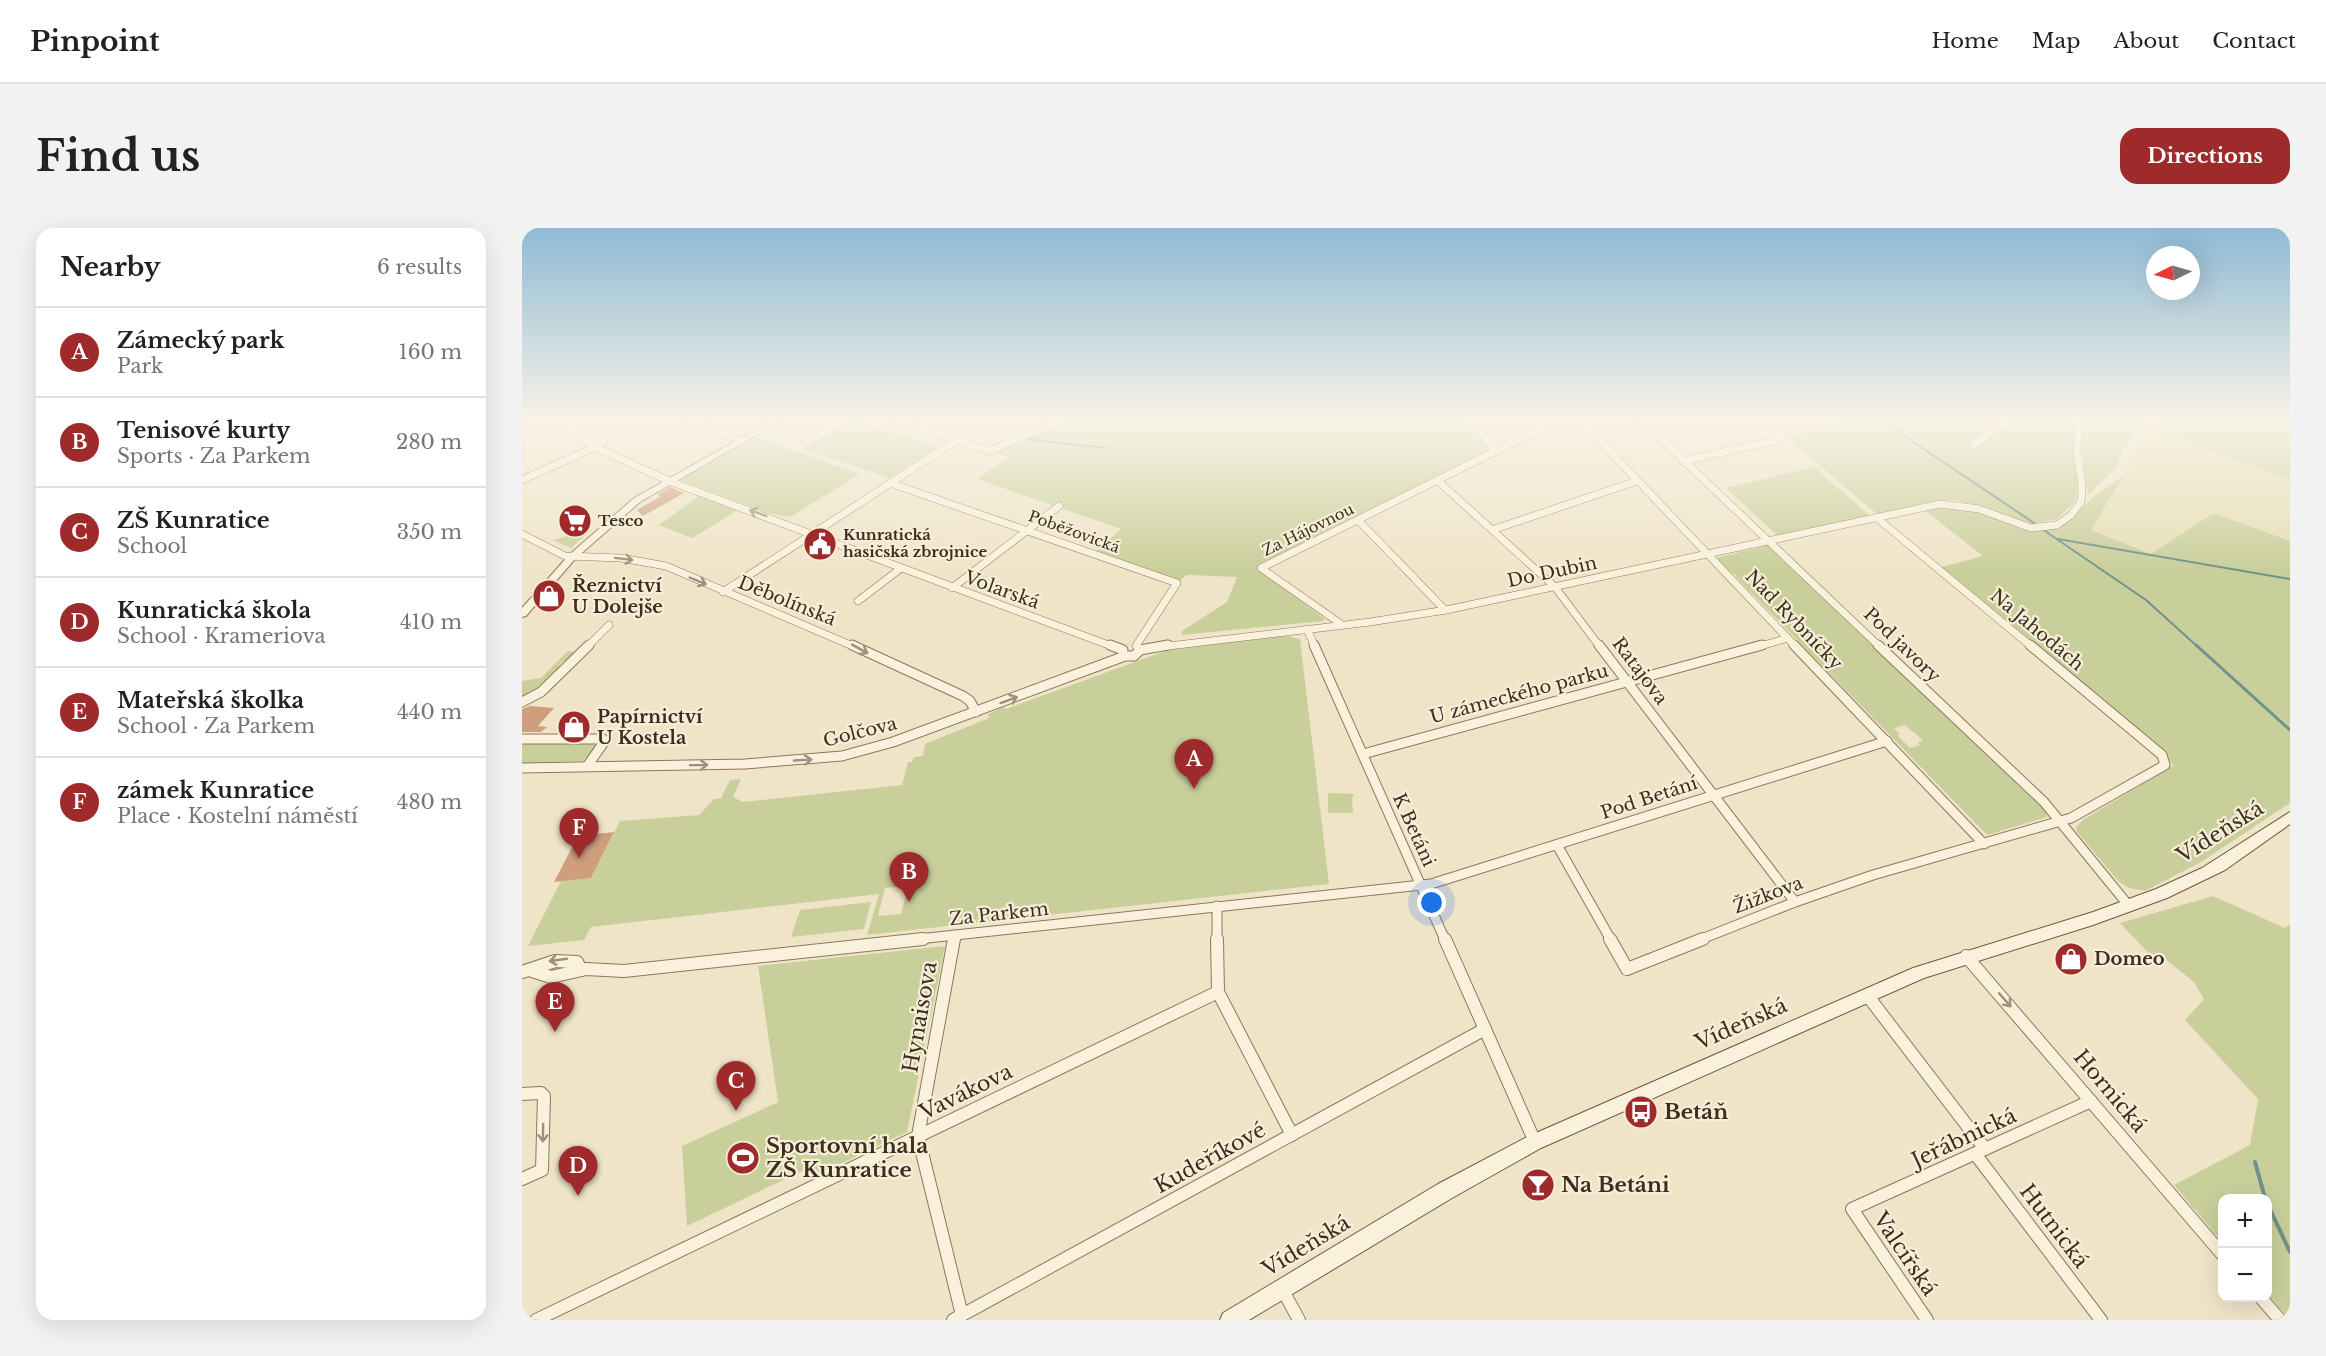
<!DOCTYPE html>
<meta charset="utf-8">
<style>
body{margin:0;font-family:"Libre Baskerville",serif;background:#f2f2f2;color:#222}
.controls{position:absolute;right:18px;bottom:18px;display:grid;overflow:hidden;border-radius:12px;box-shadow:0 6px 24px #0002}
.controls button{width:54px;height:54px;display:grid;place-items:center;padding:0;border:0;border-bottom:2px solid #e0e0e0;background:#fff;color:#222;font:30px sans-serif}
.compass{position:absolute;left:1624px;top:18px;width:54px;height:54px;border-radius:50%;background:#fff;box-shadow:0 6px 24px #0002;rotate:265deg}
.you{position:absolute;left:910px;top:675px;width:21px;height:21px;margin:-15px;border:4px solid #fff;border-radius:50%;background:#1a73e8;box-shadow:0 0 0 9px #1a73e833}
.badge{display:grid;place-items:center;width:39px;height:39px;border-radius:50%;background:#9e2a2b;color:#fff;font-size:20px;font-weight:700}
.pin{position:absolute;translate:-50% -50px;filter:drop-shadow(0 2px 3px #0008)}
.pin::after{content:'';position:absolute;top:32px;width:21px;height:18px;background:inherit;clip-path:polygon(0 0,100% 0,50% 100%)}
.list{margin:0;padding:0;list-style:none}
h2{display:flex;justify-content:space-between;align-items:center;height:78px;margin:0;padding:0 24px;font-size:26px}
h2 small{font-size:20px;font-weight:400;color:#767676}
.list li{display:grid;grid-template-columns:39px 1fr auto;gap:18px;align-items:center;box-sizing:border-box;height:90px;padding:0 24px;border-top:2px solid #e0e0e0}
.list b{display:block;font-size:22px;white-space:nowrap}
.list p{margin:0;font-size:20px;white-space:nowrap;color:#767676}
.list em{font-size:20px;font-style:normal;color:#767676}
.map{position:relative;flex:none;width:1768px;height:1092px;overflow:hidden;border-radius:18px}
header{display:flex;align-items:center;gap:36px;box-sizing:border-box;height:84px;padding:0 30px;background:#fff;border-bottom:2px solid #e0e0e0}
header strong{font-size:28px}
nav{display:flex;gap:33px;margin-inline-start:auto;font-size:21px}
.intro{display:flex;align-items:center;justify-content:space-between;box-sizing:border-box;height:144px;padding:0 36px}
h1{margin:0;font-size:42px}
.button{padding:15px 27px;border-radius:18px;background:#9e2a2b;color:#fff;font-size:21px;font-weight:700}
main{display:flex;gap:36px;padding:0 36px}
aside{flex:1;background:#fff;border-radius:18px;box-shadow:0 6px 24px #0002}
.map>svg:first-child{display:block}
</style>
<header>
<strong>Pinpoint</strong>
<nav><a>Home</a><a>Map</a><a>About</a><a>Contact</a></nav>
</header>
<div class="intro"><h1>Find us</h1><a class="button">Directions</a></div>
<main>
<aside>
<h2>Nearby<small>6 results</small></h2>
<ul class="list">
<li><span class="badge">A</span><div><b>Zámecký park</b><p>Park</p></div><em>160 m</em></li>
<li><span class="badge">B</span><div><b>Tenisové kurty</b><p>Sports · Za Parkem</p></div><em>280 m</em></li>
<li><span class="badge">C</span><div><b>ZŠ Kunratice</b><p>School</p></div><em>350 m</em></li>
<li><span class="badge">D</span><div><b>Kunratická škola</b><p>School · Krameriova</p></div><em>410 m</em></li>
<li><span class="badge">E</span><div><b>Mateřská školka</b><p>School · Za Parkem</p></div><em>440 m</em></li>
<li><span class="badge">F</span><div><b>zámek Kunratice</b><p>Place · Kostelní náměstí</p></div><em>480 m</em></li>
</ul>
</aside>
<div class="map">
<svg width="1768" height="1092" viewBox="0 0 1768 1092">
<rect width="100%" height="100%" fill="#f0e4c8"/>
<!-- farmland -->
<path fill="#e6deb5" d="M1623 201 1768 251V313L1693 285 1629 326 1569 302 1606 239Z"/>
<!-- green -->
<g fill="#c9cf9b" fill-rule="evenodd">
<path d="M541 191H947L974 223 736 342 803 391 801 393 660 407V403L705 374 715 349 665 347 655 355 571 326 599 301 455 251 488 229 468 223Z"/>
<path d="M1315 191H1366L1373 195 1381 191H1554L1552 224 1556 256 1553 274 1535 291 1508 296 1437 273 1416 272 1355 286 1264 209 1321 195Z"/>
<path d="M1561 191H1625L1601 221 1595 238 1566 267 1559 216Z"/>
<path d="M1638 191H1768V251L1629 202Z"/>
<path d="M331 192 417 219 368 250 282 221Z"/>
<path d="M236 210 338 246 268 289 247 285 160 253 165 248Z"/>
<path d="M1292 239 1348 288 1255 307 1204 260Z"/>
<path d="M1601 248 1569 302 1629 326 1692 285 1768 313V575L1679 634 1623 663 1607 660 1597 654 1555 604 1554 599 1562 591 1651 538 1645 528 1420 339 1461 328 1401 281 1444 280 1504 302 1521 303 1539 298 1575 266Z"/>
<path d="M177 268 216 282 170 310 137 297Z"/>
<path d="M61 300 70 301 49 320 30 312 43 309Z"/>
<path d="M1246 317 1524 583 1525 589 1465 607 1213 348 1215 346H1211L1194 330ZM1383 497 1401 512 1396 514 1398 517 1388 520 1376 508 1378 506 1372 500Z"/>
<path d="M764 408 778 411 807 656 345 707 357 666 69 699 62 712 6 718 39 653 69 650 98 593 177 587 192 571 199 570 208 552 219 551 211 569 221 574 380 557 386 534H390L392 529 401 528 403 516 467 490 466 486 482 479 484 481 646 422 688 414ZM386 658 379 686 356 688 363 660Z"/>
<path d="M46 423 58 424 49 433H41L36 438 40 439 27 448 32 449 6 467 0 468V453L19 450Z"/>
<path d="M69 515 73 518 61 533 0 535V516Z"/>
<path d="M810 565 832 566 830 570 831 585H806V566Z"/>
<path d="M1691 668 1763 700 1768 696V1092L1746 1067V970H1700V1014L1652 957 1728 917 1736 871 1663 792 1682 771 1672 754 1643 731 1633 732 1598 695Z"/>
<path d="M349 674 342 701 269 709 278 682Z"/>
<path d="M423 718 385 904 284 952 282 942 165 998 160 918 256 874 236 738Z"/>
</g>
<g fill="none" stroke-linecap="round" stroke-linejoin="round">
<!-- stream-far2 -->
<g stroke="#6f938a" stroke-width="2">
<path d="M1357 191 1515 297"/>
<path d="M502 211 585 220"/>
<path d="M1520 301 1624 372 1676 419"/>
<path d="M1536 311 1768 351"/>
</g>
<!-- stream-far1 -->
<path stroke="#6f938a" stroke-width="3" d="M1674 417 1768 502"/>
<!-- stream -->
<g stroke="#6f938a" stroke-width="4">
<path d="M1733 934 1743 970"/>
<path d="M1746 977 1768 1024"/>
</g>
</g>
<!-- building -->
<g fill="#cf9f7d">
<path d="M148 259 162 265 121 288 115 282 139 268 135 267Z"/>
<path d="M8 478 32 480 16 498 25 499 19 504H0V481Z"/>
<path d="M92 604 69 650 32 654 56 608Z"/>
</g>
<g fill="none" stroke-linecap="round" stroke-linejoin="round">
<defs>
<g id="minor-far2">
<path d="M40 191 73 219 147 253 592 419"/>
<path d="M161 191 220 213"/>
<path d="M371 191 468 223 541 191"/>
<path d="M947 191 974 223"/>
<path d="M1057 191 1274 419"/>
<path d="M1118 191 1358 419"/>
<path d="M284 215 324 191"/>
<path d="M1452 217 1487 191"/>
<path d="M1161 233 1255 212 1261 208 1243 191"/>
<path d="M0 252 73 219 107 191"/>
<path d="M915 252 1033 359 1078 419"/>
<path d="M368 255 655 355 614 418"/>
<path d="M1355 290 1510 419"/>
<path d="M836 292 923 382"/>
<path d="M970 302 1115 253"/>
<path d="M0 306 43 328 99 330 144 338 333 419"/>
<path d="M430 360 537 278"/>
<path d="M201 364 435 212"/>
<path d="M336 373 378 341"/>
<path d="M819 396 739 340 1038 191"/>
<path d="M785 401 793 419"/>
<path d="M65 419 87 397"/>
<path d="M638 419 848 394 924 382 1418 276 1457 281 1509 300 1535 297 1549 287 1559 274 1560 257 1555 225 1558 191"/>
<path d="M1235 419 1266 410"/>
</g>
<g id="minor-far1">
<path d="M330 417 441 468 448 473 454 484"/>
<path d="M588 417 601 422"/>
<path d="M792 417 923 712"/>
<path d="M1077 417 1273 674"/>
<path d="M1272 417 1462 616"/>
<path d="M1356 417 1522 574 1607 678"/>
<path d="M618 422 646 417"/>
<path d="M0 474 19 464 67 417"/>
<path d="M0 511H81L82 514 66 537"/>
<path d="M841 526 1240 417"/>
<path d="M0 540 223 536 320 528 371 514 603 428H612L618 422"/>
<path d="M1035 617 1089 712"/>
<path d="M695 678V712"/>
<path d="M387 712 909 656 1365 513"/>
<path d="M432 712 433 707"/>
<path d="M1177 712 1273 674 1351 647 1549 590 1643 537 1640 527 1508 417"/>
</g>
<g id="minor">
<path d="M432 711 396 908 440 1087"/>
<path d="M695 711 696 764 770 907"/>
<path d="M923 711 1013 914"/>
<path d="M1088 711 1105 741 1181 711"/>
<path d="M1444 728 1700 1026"/>
<path d="M10 743 29 749 64 741 102 743 401 711"/>
<path d="M0 744 33 733 55 734 59 742"/>
<path d="M1345 767 1463 921"/>
<path d="M0 866 19 865 22 868 20 942 0 951"/>
<path d="M1454 927 1579 1092"/>
<path d="M760 1061 777 1092"/>
<path d="M1739 1070 1758 1092"/>
<path d="M14 1092 696 764"/>
<path d="M431 1092 963 801"/>
<path d="M1405 1092 1330 981 1569 873"/>
</g>
<path id="tertiary" d="M253 191H263L118 274 53 331 4 388 0 389V380L47 327 112 270Z"/>
<path id="secondary" d="M1768 584V596L1703 642 1645 670 1571 697 1402 750 1019 920 930 970 727 1092H698L701 1085 916 956 1007 908 1391 740 1571 684 1634 661 1680 640Z"/>
</defs>
<!-- minor-far2 casing -->
<use href="#minor-far2" stroke="#8d765c" stroke-width="8"/>
<!-- minor-far1 casing -->
<use href="#minor-far1" stroke="#8d765c" stroke-width="11"/>
<!-- minor casing -->
<use href="#minor" stroke="#8d765c" stroke-width="14"/>
<!-- tertiary casing -->
<use href="#tertiary" stroke="#8d765c" stroke-width="2"/>
<!-- secondary casing -->
<use href="#secondary" stroke="#6f573f" stroke-width="2"/>
<!-- minor-far2 -->
<use href="#minor-far2" stroke="#faf1dc" stroke-width="7"/>
<!-- minor-far1 -->
<use href="#minor-far1" stroke="#faf1dc" stroke-width="9"/>
<!-- minor -->
<use href="#minor" stroke="#faf1dc" stroke-width="12"/>
<!-- tertiary -->
<use href="#tertiary" fill="#faf1dc" fill-rule="evenodd"/>
<!-- secondary -->
<use href="#secondary" fill="#faf1dc" fill-rule="evenodd"/>
</g>
<!-- one-way arrows -->
<defs><path id="oneway-shaft" d="M-6 0H5M1.5-3L5.5 0L1.5 3" fill="none" stroke-width="1.6" stroke-linecap="round" stroke-linejoin="round" transform="scale(1.5)"/></defs>
<g stroke="#9c907e">
<use href="#oneway-shaft" transform="translate(236 285) rotate(-160)"/>
<use href="#oneway-shaft" transform="translate(102 331) rotate(7)"/>
<use href="#oneway-shaft" transform="translate(176 353) rotate(23)"/>
<use href="#oneway-shaft" transform="translate(338 421) rotate(29)"/>
<use href="#oneway-shaft" transform="translate(487 472) rotate(-20)"/>
<use href="#oneway-shaft" transform="translate(281 532) rotate(-3)"/>
<use href="#oneway-shaft" transform="translate(177 537) rotate(-1)"/>
<use href="#oneway-shaft" transform="translate(36 732) rotate(172)"/>
<use href="#oneway-shaft" transform="translate(1483 772) rotate(49)"/>
<use href="#oneway-shaft" transform="translate(21 905) rotate(91)"/>
</g>
<!-- sky -->
<linearGradient id="sky" x2="0" y2="1"><stop stop-color="#8fbad6"/><stop offset="0.56" stop-color="#f8f3e6"/><stop offset="1" stop-color="#f8f3e6" stop-opacity="0"/></linearGradient>
<rect width="1768" height="344" fill="url(#sky)"/>
<!-- icons -->
<defs>
<symbol id="supermarket-disc" viewBox="-11 -11 22 22"><circle r="9.5" fill="#9e2a2b" stroke="#f7eed8"/><path d="M-6-5.5h2.5l.6 2H6L4.5 2H-2.5L-4.4-4H-6ZM-1.5 3.2a1.3 1.3 0 1 0 .1 0ZM3 3.2a1.3 1.3 0 1 0 .1 0Z" fill="#fff"/></symbol>
<symbol id="civic-disc" viewBox="-11 -11 22 22"><circle r="9.5" fill="#9e2a2b" stroke="#f7eed8"/><path d="M-.6-6.5H3V-4.5H.6V-3L4-1V1h2V6H-6V1h2V-1L-.6-3ZM-1.2 2.5V6h2.4V2.5Z" fill="#fff"/></symbol>
<symbol id="shop-disc" viewBox="-11 -11 22 22"><circle r="9.5" fill="#9e2a2b" stroke="#f7eed8"/><path d="M-5-2.5h2.3a2.7 3.5 0 0 1 5.4 0H5L5.5 6h-11ZM-1.5-2.5h3a1.5 2.3 0 0 0-3 0Z" fill="#fff"/></symbol>
<symbol id="bus-disc" viewBox="-11 -11 22 22"><circle r="9.5" fill="#9e2a2b" stroke="#f7eed8"/><path d="M-5-6H5V4H4V6H2V4H-2V6H-4V4H-5ZM-3.5-4V0h7V-4ZM-3.5 1.2v1.5H-2V1.2ZM2 1.2v1.5H3.5V1.2Z" fill="#fff"/></symbol>
<symbol id="stadium-disc" viewBox="-11 -11 22 22"><circle r="9.5" fill="#9e2a2b" stroke="#f7eed8"/><path d="M0-5a6.5 5 0 1 0 0 10a6.5 5 0 1 0 0-10ZM-3.5-1.8h7v3.6h-7Z" fill="#fff"/></symbol>
<symbol id="bar-disc" viewBox="-11 -11 22 22"><circle r="9.5" fill="#9e2a2b" stroke="#f7eed8"/><path d="M-6-5H6L.8 .8V4.5H3.5V6h-7V4.5H-.8V.8Z" fill="#fff"/></symbol>
</defs>
<g fill-rule="evenodd">
<use href="#supermarket-disc" x="34" y="274" width="38" height="38"/>
<use href="#civic-disc" x="279" y="297" width="38" height="38"/>
<use href="#shop-disc" x="8" y="349" width="38" height="38"/>
<use href="#shop-disc" x="33" y="480" width="38" height="38"/>
<use href="#shop-disc" x="1530" y="712" width="38" height="38"/>
<use href="#bus-disc" x="1100" y="865" width="38" height="38"/>
<use href="#stadium-disc" x="202" y="911" width="38" height="38"/>
<use href="#bar-disc" x="997" y="938" width="38" height="38"/>
</g>
<g text-anchor="middle" stroke-width="4.5" stroke-linejoin="round" paint-order="stroke">
<!-- far-poi labels -->
<g font-size="15" font-weight="bold" fill="#3d2e20" stroke="#f7eed8" text-anchor="start">
<text x="76" y="298">Tesco</text>
<text x="321" y="312">Kunratická<tspan x="321" dy="17">hasičská zbrojnice</tspan></text>
</g>
<!-- far-street labels -->
<g font-size="15" fill="#3d2e20" stroke="#f7eed8">
<text transform="translate(786 302) rotate(-26)" y="5">Za Hájovnou</text>
<text transform="translate(552 304) rotate(20)" y="5">Poběžovická</text>
</g>
<!-- street labels -->
<g font-size="18" fill="#3d2e20" stroke="#f7eed8">
<text transform="translate(1030 344) rotate(-12)" y="6">Do Dubin</text>
<text transform="translate(480 362) rotate(20)" y="6">Volarská</text>
<text transform="translate(265 373) rotate(22)" y="6">Děbolínská</text>
<text transform="translate(1272 392) rotate(46)" y="6">Nad Rybníčky</text>
<text transform="translate(1515 402) rotate(40)" y="6">Na Jahodách</text>
<text transform="translate(1380 417) rotate(44)" y="6">Pod javory</text>
<text transform="translate(1118 443) rotate(53)" y="6">Ratajova</text>
<text transform="translate(997 466) rotate(-15)" y="6">U zámeckého parku</text>
<text transform="translate(338 504) rotate(-14)" y="6">Golčova</text>
<text transform="translate(1127 570) rotate(-18)" y="6">Pod Betání</text>
<text transform="translate(892 602) rotate(66)" y="6">K Betáni</text>
<text transform="translate(1246 667) rotate(-21)" y="6">Žižkova</text>
<text transform="translate(477 686) rotate(-6)" y="6">Za Parkem</text>
</g>
<!-- poi labels -->
<g font-size="18" font-weight="bold" fill="#3d2e20" stroke="#f7eed8" text-anchor="start">
<text x="50" y="364">Řeznictví<tspan x="50" dy="21">U Dolejše</tspan></text>
<text x="75" y="495">Papírnictví<tspan x="75" dy="21">U Kostela</tspan></text>
<text x="1572" y="737">Domeo</text>
</g>
<!-- near-street labels -->
<g font-size="21" fill="#3d2e20" stroke="#f7eed8">
<text transform="translate(1698 604) rotate(-32)" y="7">Vídeňská</text>
<text transform="translate(398 789) rotate(-80)" y="7">Hynaisova</text>
<text transform="translate(1219 796) rotate(-24)" y="7">Vídeňská</text>
<text transform="translate(1588 863) rotate(50)" y="7">Hornická</text>
<text transform="translate(444 864) rotate(-26)" y="7">Vavákova</text>
<text transform="translate(1442 910) rotate(-25)" y="7">Jeřábnická</text>
<text transform="translate(688 930) rotate(-29)" y="7">Kudeříkové</text>
<text transform="translate(1532 998) rotate(53)" y="7">Hutnická</text>
<text transform="translate(784 1018) rotate(-31)" y="7">Vídeňská</text>
<text transform="translate(1383 1026) rotate(56)" y="7">Valcířská</text>
</g>
<!-- near-poi labels -->
<g font-size="21" font-weight="bold" fill="#3d2e20" stroke="#f7eed8" text-anchor="start">
<text x="1142" y="891">Betáň</text>
<text x="244" y="925">Sportovní hala<tspan x="244" dy="24">ZŠ Kunratice</tspan></text>
<text x="1039" y="964">Na Betáni</text>
</g>
</g>
</svg>
<div class="controls">
<button>+</button>
<button>−</button>
</div>
<svg class="compass" viewBox="-18 -18 36 36"><path d="M0-13l5 13h-10z" fill="#e53935"/><path d="M0 13l5-13h-10z" fill="#767676"/></svg>
<div class="you"></div>
<div class="pin badge" style="left:672px;top:561px">A</div>
<div class="pin badge" style="left:387px;top:674px">B</div>
<div class="pin badge" style="left:214px;top:883px">C</div>
<div class="pin badge" style="left:56px;top:968px">D</div>
<div class="pin badge" style="left:33px;top:804px">E</div>
<div class="pin badge" style="left:57px;top:630px">F</div>
</div>
</main>
